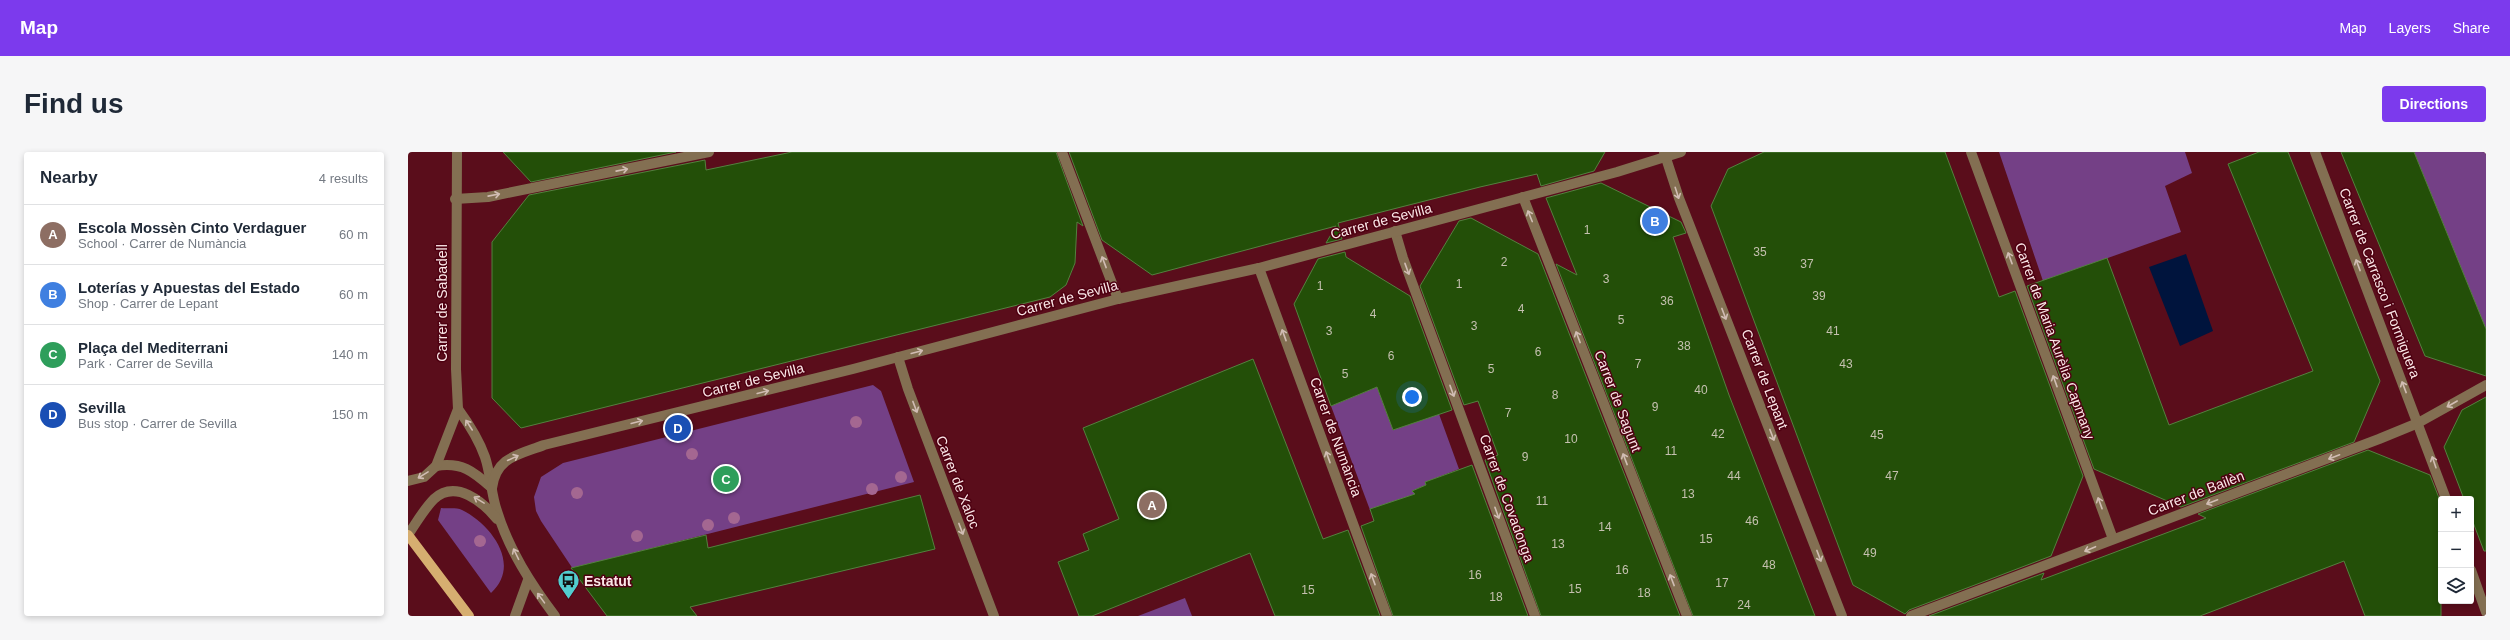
<!DOCTYPE html>
<meta charset="utf-8">
<style>
body{margin:0;font-family:Helvetica,sans-serif;background:#f6f6f7;color:#1f2937}
.controls{position:absolute;right:12px;bottom:12px;display:grid;overflow:hidden;border-radius:4px;box-shadow:0 2px 6px #0003}
.controls button{width:36px;height:36px;display:grid;place-items:center;padding:0;border:0;border-bottom:1px solid #e0e1e3;background:#fff;color:#1f2937;font:20px sans-serif}
.you{position:absolute;left:1004px;top:245px;width:14px;height:14px;margin:-10px;border:3px solid #fff;border-radius:50%;background:#1a73e8;box-shadow:0 0 0 6px #1a73e833}
.badge{display:grid;place-items:center;width:26px;height:26px;border-radius:50%;background:#7c3aed;color:#fff;font-size:13px;font-weight:700}
.pin{position:absolute;translate:-50% -50%;border:2px solid #fff;box-shadow:0 1px 4px #0006}
.list{margin:0;padding:0;list-style:none}
h2{display:flex;justify-content:space-between;align-items:center;height:52px;margin:0;padding:0 16px;font-size:17px}
h2 small{font-size:13px;font-weight:400;color:#747a83}
.list li{display:grid;grid-template-columns:26px 1fr auto;gap:12px;align-items:center;box-sizing:border-box;height:60px;padding:0 16px;border-top:1px solid #e0e1e3}
.list b{display:block;font-size:15px;white-space:nowrap}
.list p{margin:0;font-size:13px;white-space:nowrap;color:#747a83}
.list em{font-size:13px;font-style:normal;color:#747a83}
.icon{flex:none;width:22px;height:22px;fill:none;stroke:currentColor;stroke-width:2;stroke-linecap:round;stroke-linejoin:round}
.map{position:relative;flex:none;width:2078px;height:464px;overflow:hidden;border-radius:4px}
header{display:flex;align-items:center;gap:24px;box-sizing:border-box;height:56px;padding:0 20px;background:#7c3aed;color:#fff}
header strong{font-size:19px}
nav{display:flex;gap:22px;margin-inline-start:auto;font-size:14px}
.intro{display:flex;align-items:center;justify-content:space-between;box-sizing:border-box;height:96px;padding:0 24px}
h1{margin:0;font-size:28px}
.button{padding:10px 18px;border-radius:4px;background:#7c3aed;color:#fff;font-size:14px;font-weight:700}
main{display:flex;gap:24px;padding:0 24px}
aside{flex:1;background:#fff;border-radius:4px;box-shadow:0 2px 6px #0003}
.map>svg:first-child{display:block}
</style>
<header>
<strong>Map</strong>
<nav><a>Map</a><a>Layers</a><a>Share</a></nav>
</header>
<div class="intro"><h1>Find us</h1><a class="button">Directions</a></div>
<main>
<aside>
<h2>Nearby<small>4 results</small></h2>
<ul class="list">
<li><span class="badge" style="background:#8d6e63">A</span><div><b>Escola Mossèn Cinto Verdaguer</b><p>School · Carrer de Numància</p></div><em>60 m</em></li>
<li><span class="badge" style="background:#3f7fe0">B</span><div><b>Loterías y Apuestas del Estado</b><p>Shop · Carrer de Lepant</p></div><em>60 m</em></li>
<li><span class="badge" style="background:#2e9e5b">C</span><div><b>Plaça del Mediterrani</b><p>Park · Carrer de Sevilla</p></div><em>140 m</em></li>
<li><span class="badge" style="background:#1a4fb4">D</span><div><b>Sevilla</b><p>Bus stop · Carrer de Sevilla</p></div><em>150 m</em></li>
</ul>
</aside>
<div class="map">
<svg width="2078" height="464" viewBox="0 0 2078 464">
<rect width="100%" height="100%" fill="#5a0d1b"/>
<!-- green -->
<g fill="#744086">
<path d="M1591 0H1777L1784 21 1757 34 1773 80 1635 129Z"/>
<path d="M2006 0H2078V177Z"/>
<path d="M465 233 473 239 506 330 177 413 167 420 133 369 128 359 126 345 133 325 155 311Z"/>
<path d="M969 235 985 278 1031 262 1051 317 1018 330V333L1004 339 1007 342 962 358 923 254Z"/>
<path d="M33 356C39 357 48 355 54 358 83 372 114 413 83 441L30 368Z"/>
<path d="M777 446 784 464H730Z"/>
</g>
<!-- water -->
<path fill="#00143d" d="M1778 102 1805 179 1772 194 1741 115Z"/>
<!-- building -->
<g fill="#234f08" stroke="#53823f">
<path d="M95 0H268L123 30Z"/>
<path d="M384 0H648L675 74 669 70 667 111 658 133 642 145 113 276 84 246V90L121 43 297 8 298 18Z"/>
<path d="M661 0H1197L1186 19 1133 34 1129 22 1072 35 930 71 934 87 918 91 928 74 744 123 694 88Z"/>
<path d="M1356 0H1537L1591 145 1607 139 1675 324 1643 404 1501 458 1497 462 1445 433 1303 54 1320 17Z"/>
<path d="M1851 0H1880L1972 229 1946 290 1773 355 1686 317 1619 134 1699 106 1761 273 1905 219 1820 12Z"/>
<path d="M1933 0H2006L2078 177V224L2017 204Z"/>
<path d="M1193 31 1273 70 1278 81 1265 85 1321 243 1407 464H1285L1148 112 1169 123 1138 46Z"/>
<path d="M1063 66 1130 102 1272 464H1133L1077 308 1090 303 1070 249 1056 253 1012 134 1051 69Z"/>
<path d="M937 100 938 105 1002 144 1044 258 985 278 969 235 923 254 886 152 910 107Z"/>
<path d="M845 207 915 387 940 378 972 464H867L842 401 684 464H671L650 410 681 398 675 382 711 367 675 276Z"/>
<path d="M2078 245V399H2076L2063 365V347H2056L2036 295 2054 258Z"/>
<path d="M1960 298 2022 323 2033 351V464H1957L1936 409 1792 464H1521L1636 421 1633 428 1798 366 1790 362Z"/>
<path d="M1064 313 1120 464H985L953 374 966 369 962 357 1007 342 1004 339 1018 333 1017 330Z"/>
<path d="M512 343 527 397 282 455 289 464H199L163 416 298 383 300 396Z"/>
</g>
<g fill="none" stroke-linecap="round" stroke-linejoin="round">
<!-- minor -->
<g stroke="#836f52" stroke-width="10">
<path d="M654 0 710 147"/>
<path d="M1256 0 1271 46 1434 464"/>
<path d="M1563 0 1705 387"/>
<path d="M1907 0 2038 347"/>
<path d="M1115 45 1279 464"/>
<path d="M47 47 80 45 301 0"/>
<path d="M987 79 995 106 1127 464"/>
<path d="M851 116 979 464"/>
<path d="M490 205 500 237 586 464"/>
<path d="M50 257C61 272 71 288 77 305 83 323 83 342 89 359 101 398 123 432 147 464"/>
<path d="M28 314C54 310 65 319 84 336"/>
<path d="M0 329 16 325 28 314 50 257 48 217 49 0"/>
<path d="M84 336C88 305 110 303 136 293L445 217 710 147 851 116 1209 20 1273 0"/>
<path d="M0 383C8 371 16 357 26 347 48 327 75 350 89 367"/>
<path d="M2063 418 2078 460"/>
<path d="M107 464 120 428"/>
<path d="M1503 464 1971 287 2010 271 2078 233"/>
</g>
<!-- major -->
<path stroke="#d6ae70" stroke-width="10" d="M0 383 61 464"/>
</g>
<!-- trees -->
<g fill="#a46791">
<circle cx="448" cy="270" r="6"/>
<circle cx="284" cy="302" r="6"/>
<circle cx="493" cy="325" r="6"/>
<circle cx="464" cy="337" r="6"/>
<circle cx="169" cy="341" r="6"/>
<circle cx="326" cy="366" r="6"/>
<circle cx="300" cy="373" r="6"/>
<circle cx="229" cy="384" r="6"/>
<circle cx="72" cy="389" r="6"/>
</g>
<!-- one-way arrows -->
<defs><path id="oneway-shaft" d="M-6 0H5M1.5-3L5.5 0L1.5 3" fill="none" stroke-width="1.6" stroke-linecap="round" stroke-linejoin="round"/></defs>
<g stroke="#d1bdb4">
<use href="#oneway-shaft" transform="translate(214 18) rotate(-11)"/>
<use href="#oneway-shaft" transform="translate(1269 41) rotate(72)"/>
<use href="#oneway-shaft" transform="translate(86 43) rotate(-11)"/>
<use href="#oneway-shaft" transform="translate(1122 64) rotate(-112)"/>
<use href="#oneway-shaft" transform="translate(1602 106) rotate(-110)"/>
<use href="#oneway-shaft" transform="translate(696 110) rotate(-111)"/>
<use href="#oneway-shaft" transform="translate(1950 113) rotate(-111)"/>
<use href="#oneway-shaft" transform="translate(999 117) rotate(70)"/>
<use href="#oneway-shaft" transform="translate(1316 162) rotate(69)"/>
<use href="#oneway-shaft" transform="translate(876 183) rotate(-110)"/>
<use href="#oneway-shaft" transform="translate(1170 185) rotate(-111)"/>
<use href="#oneway-shaft" transform="translate(509 200) rotate(-15)"/>
<use href="#oneway-shaft" transform="translate(1647 229) rotate(-110)"/>
<use href="#oneway-shaft" transform="translate(1996 235) rotate(-111)"/>
<use href="#oneway-shaft" transform="translate(1044 239) rotate(70)"/>
<use href="#oneway-shaft" transform="translate(355 240) rotate(-14)"/>
<use href="#oneway-shaft" transform="translate(2044 252) rotate(150)"/>
<use href="#oneway-shaft" transform="translate(507 255) rotate(69)"/>
<use href="#oneway-shaft" transform="translate(229 270) rotate(-14)"/>
<use href="#oneway-shaft" transform="translate(61 273) rotate(-123)"/>
<use href="#oneway-shaft" transform="translate(1364 283) rotate(69)"/>
<use href="#oneway-shaft" transform="translate(920 305) rotate(-110)"/>
<use href="#oneway-shaft" transform="translate(1926 305) rotate(159)"/>
<use href="#oneway-shaft" transform="translate(105 306) rotate(-25)"/>
<use href="#oneway-shaft" transform="translate(1217 307) rotate(-111)"/>
<use href="#oneway-shaft" transform="translate(2026 310) rotate(-109)"/>
<use href="#oneway-shaft" transform="translate(15 323) rotate(148)"/>
<use href="#oneway-shaft" transform="translate(71 348) rotate(-149)"/>
<use href="#oneway-shaft" transform="translate(1804 350) rotate(159)"/>
<use href="#oneway-shaft" transform="translate(1692 351) rotate(-110)"/>
<use href="#oneway-shaft" transform="translate(1089 361) rotate(70)"/>
<use href="#oneway-shaft" transform="translate(553 377) rotate(69)"/>
<use href="#oneway-shaft" transform="translate(1682 397) rotate(157)"/>
<use href="#oneway-shaft" transform="translate(108 402) rotate(-116)"/>
<use href="#oneway-shaft" transform="translate(1411 404) rotate(69)"/>
<use href="#oneway-shaft" transform="translate(965 427) rotate(-110)"/>
<use href="#oneway-shaft" transform="translate(1264 428) rotate(-111)"/>
<use href="#oneway-shaft" transform="translate(133 446) rotate(-126)"/>
</g>
<!-- icons -->
<defs>
<symbol id="bus-pin" viewBox="-11 -11 22 30"><path d="M0 17L-7.5 6A9.5 9.5 0 1 1 7.5 6Z" fill="#52cdcf" stroke="#4e0011"/><path d="M-5-6H5V4H4V6H2V4H-2V6H-4V4H-5ZM-3.5-4V0h7V-4ZM-3.5 1.2v1.5H-2V1.2ZM2 1.2v1.5H3.5V1.2Z" fill="#111"/></symbol>
</defs>
<g fill-rule="evenodd">
<use href="#bus-pin" x="148" y="416" width="25" height="34"/>
</g>
<g text-anchor="middle" stroke-width="3" stroke-linejoin="round" paint-order="stroke">
<!-- number labels -->
<g font-size="12" fill="#c5c1b0">
<text x="1179" y="82">1</text>
<text x="1352" y="104">35</text>
<text x="1096" y="114">2</text>
<text x="1399" y="116">37</text>
<text x="1198" y="131">3</text>
<text x="1051" y="136">1</text>
<text x="912" y="138">1</text>
<text x="1411" y="148">39</text>
<text x="1259" y="153">36</text>
<text x="1113" y="161">4</text>
<text x="965" y="166">4</text>
<text x="1213" y="172">5</text>
<text x="1066" y="178">3</text>
<text x="921" y="183">3</text>
<text x="1425" y="183">41</text>
<text x="1276" y="198">38</text>
<text x="1130" y="204">6</text>
<text x="983" y="208">6</text>
<text x="1230" y="216">7</text>
<text x="1438" y="216">43</text>
<text x="1083" y="221">5</text>
<text x="937" y="226">5</text>
<text x="1293" y="242">40</text>
<text x="1147" y="247">8</text>
<text x="1247" y="259">9</text>
<text x="1100" y="265">7</text>
<text x="1310" y="286">42</text>
<text x="1469" y="287">45</text>
<text x="1163" y="291">10</text>
<text x="1263" y="303">11</text>
<text x="1117" y="309">9</text>
<text x="1326" y="328">44</text>
<text x="1484" y="328">47</text>
<text x="1280" y="346">13</text>
<text x="1134" y="353">11</text>
<text x="1344" y="373">46</text>
<text x="1197" y="379">14</text>
<text x="1298" y="391">15</text>
<text x="1150" y="396">13</text>
<text x="1462" y="405">49</text>
<text x="1361" y="417">48</text>
<text x="1214" y="422">16</text>
<text x="1067" y="427">16</text>
<text x="1314" y="435">17</text>
<text x="1167" y="441">15</text>
<text x="900" y="442">15</text>
<text x="1236" y="445">18</text>
<text x="1088" y="449">18</text>
<text x="1336" y="457">24</text>
</g>
<!-- street labels -->
<g font-size="14" fill="#fbe7e8" stroke="#4e0011">
<text transform="translate(973 69) rotate(-15)" y="5">Carrer de Sevilla</text>
<text transform="translate(1972 131) rotate(69)" y="5">Carrer de Carrasco i Formiguera</text>
<text transform="translate(659 146) rotate(-15)" y="5">Carrer de Sevilla</text>
<text transform="translate(34 151) rotate(-90)" y="5">Carrer de Sabadell</text>
<text transform="translate(1647 189) rotate(70)" y="5">Carrer de Maria Aurèlia Capmany</text>
<text transform="translate(1357 227) rotate(69)" y="5">Carrer de Lepant</text>
<text transform="translate(345 228) rotate(-14)" y="5">Carrer de Sevilla</text>
<text transform="translate(1210 249) rotate(69)" y="5">Carrer de Sagunt</text>
<text transform="translate(928 285) rotate(70)" y="5">Carrer de Numància</text>
<text transform="translate(550 330) rotate(69)" y="5">Carrer de Xaloc</text>
<text transform="translate(1788 341) rotate(-21)" y="5">Carrer de Bailèn</text>
<text transform="translate(1099 346) rotate(70)" y="5">Carrer de Covadonga</text>
</g>
<!-- poi labels -->
<g font-size="14" font-weight="bold" fill="#fbe7e8" stroke="#4e0011" text-anchor="start">
<text x="176" y="434">Estatut</text>
</g>
</g>
</svg>
<div class="controls">
<button>+</button>
<button>−</button>
<button><svg class="icon" aria-label="layers" viewBox="0 0 24 24"><path d="M12 4l9 5-9 5-9-5zM3 14l9 5 9-5"/></svg></button>
</div>
<div class="you"></div>
<div class="pin badge" style="left:744px;top:353px;background:#8d6e63">A</div>
<div class="pin badge" style="left:1247px;top:69px;background:#3f7fe0">B</div>
<div class="pin badge" style="left:318px;top:327px;background:#2e9e5b">C</div>
<div class="pin badge" style="left:270px;top:276px;background:#1a4fb4">D</div>
</div>
</main>
